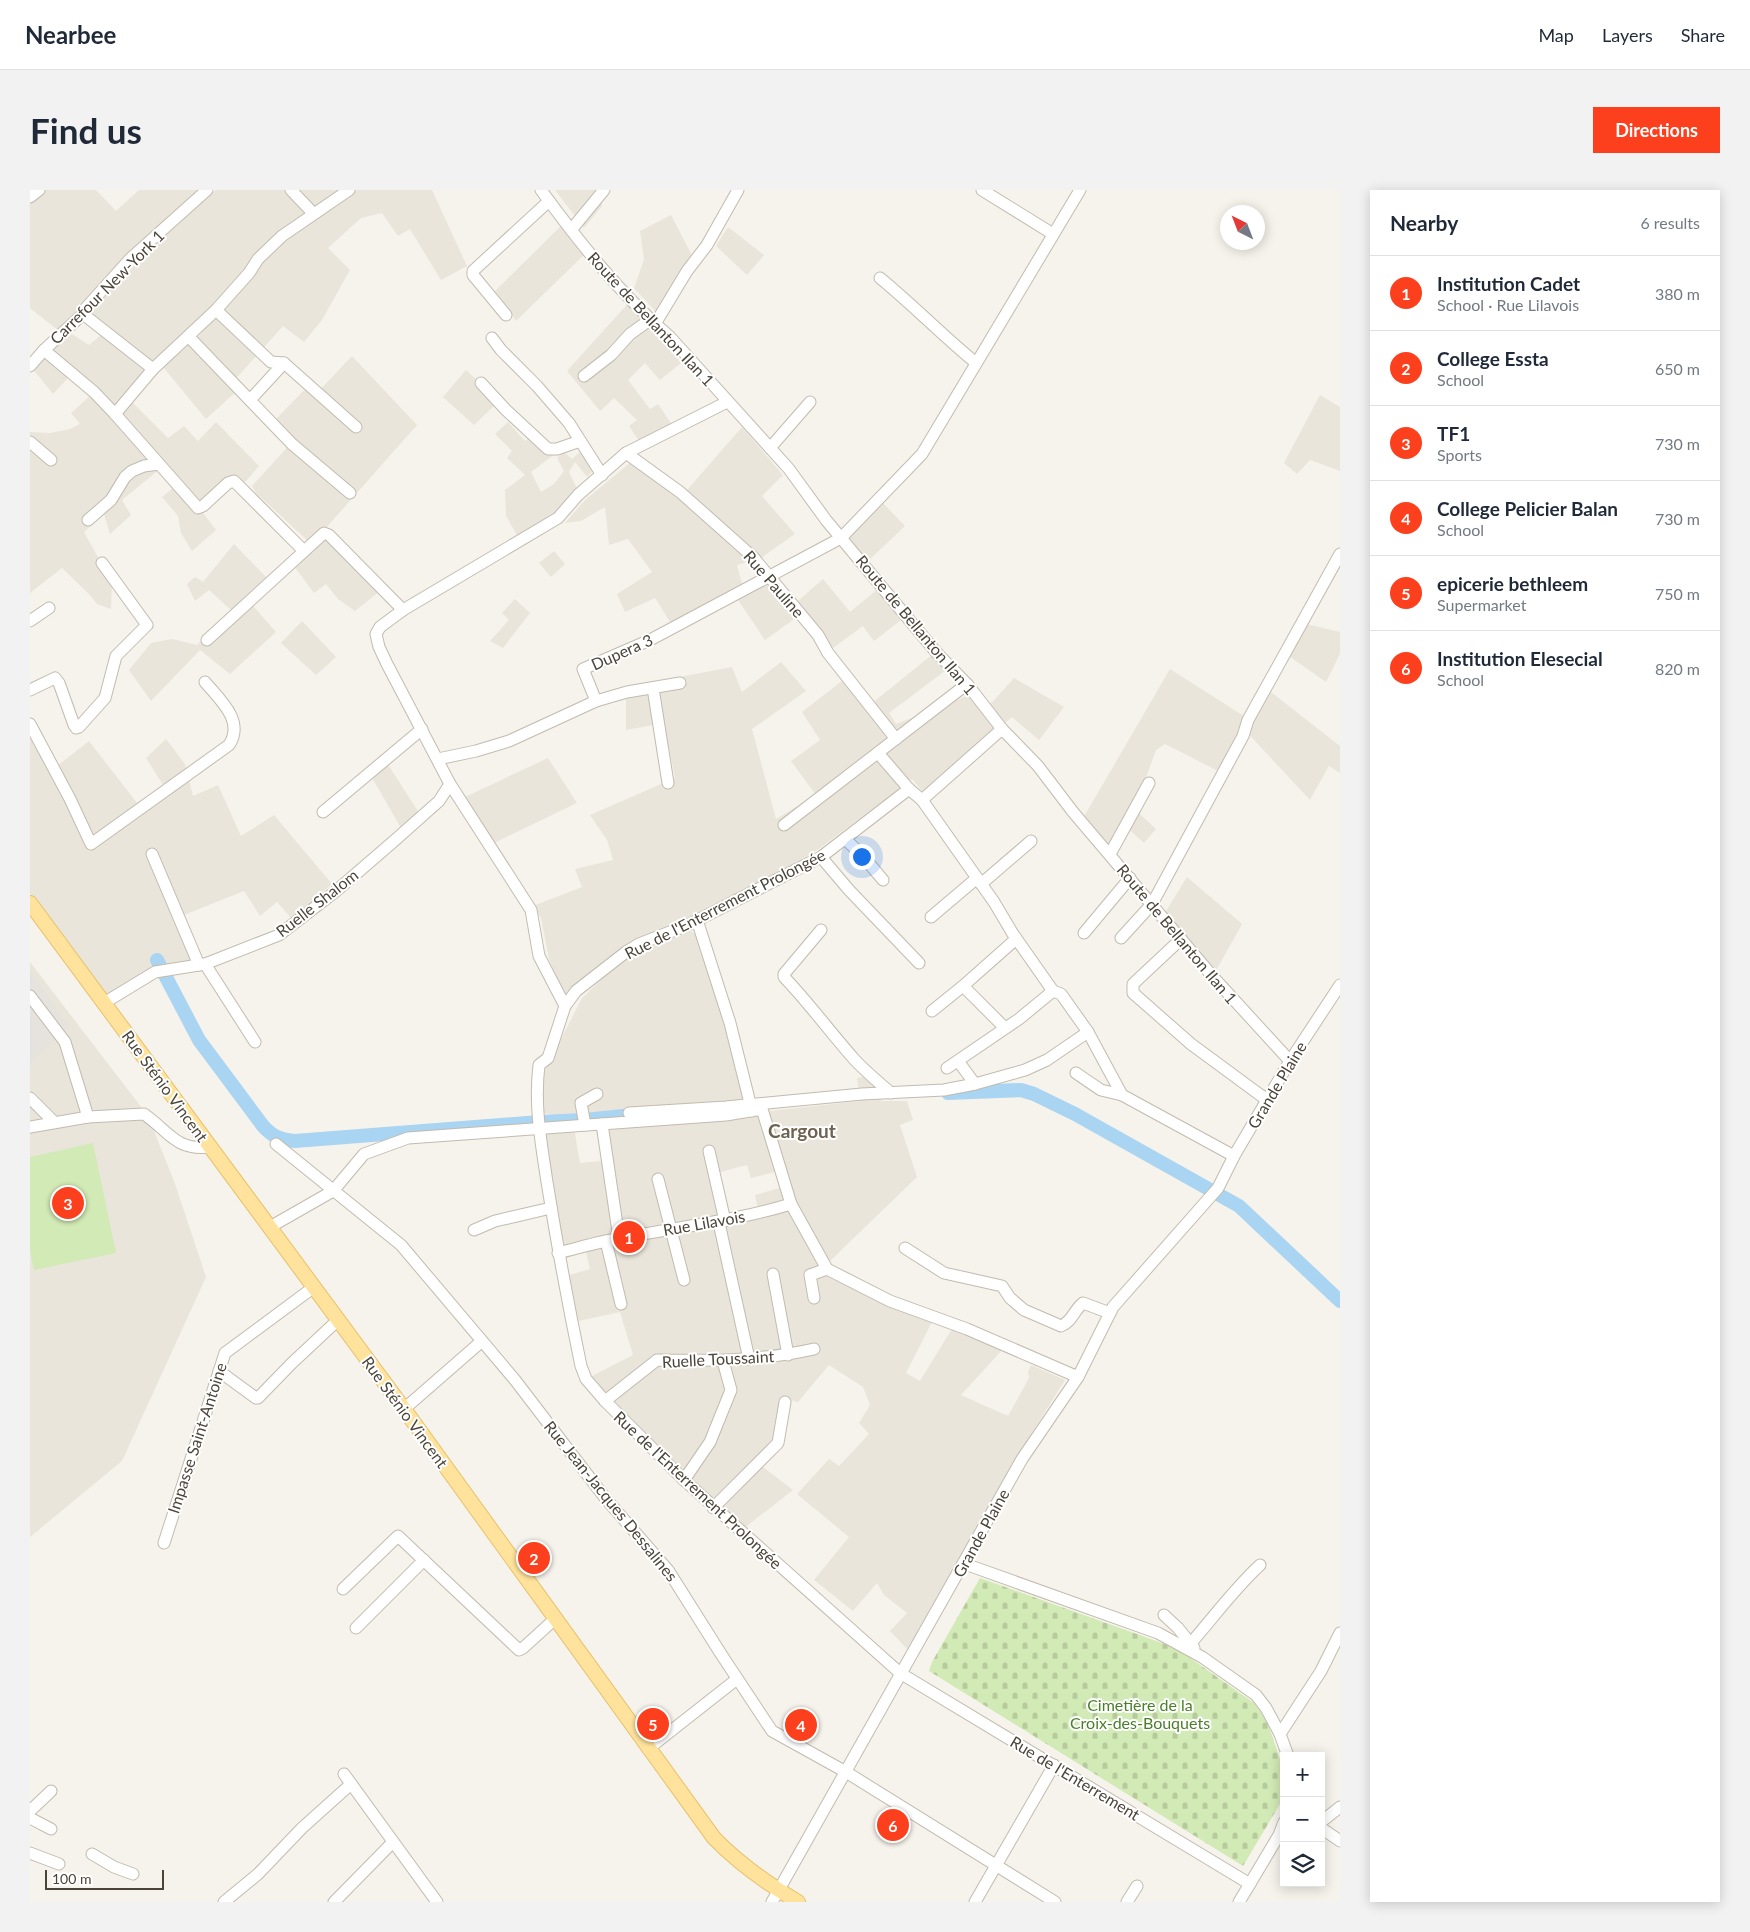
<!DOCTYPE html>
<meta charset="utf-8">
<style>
body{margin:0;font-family:Lato,sans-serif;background:#f2f2f3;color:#1f2937}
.controls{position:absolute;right:15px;bottom:15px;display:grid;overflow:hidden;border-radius:0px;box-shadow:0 2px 12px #0003}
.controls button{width:45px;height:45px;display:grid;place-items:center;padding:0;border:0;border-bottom:1px solid #e0e1e3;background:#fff;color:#1f2937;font:25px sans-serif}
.compass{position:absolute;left:1190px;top:15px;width:45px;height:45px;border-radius:50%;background:#fff;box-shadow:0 2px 12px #0003;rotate:318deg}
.scale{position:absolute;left:15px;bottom:12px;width:119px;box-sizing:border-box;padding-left:5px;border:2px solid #4b4439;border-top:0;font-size:14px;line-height:18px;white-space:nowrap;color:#4b4439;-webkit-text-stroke:4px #fff;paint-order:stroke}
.you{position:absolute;left:831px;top:666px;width:18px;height:18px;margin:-12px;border:4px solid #fff;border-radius:50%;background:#1a73e8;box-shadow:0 0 0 8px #1a73e833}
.badge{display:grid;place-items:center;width:32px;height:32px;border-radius:50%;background:#fc3f1d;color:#fff;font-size:16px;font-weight:700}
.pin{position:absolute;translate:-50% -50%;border:2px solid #fff;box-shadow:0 1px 5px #0006}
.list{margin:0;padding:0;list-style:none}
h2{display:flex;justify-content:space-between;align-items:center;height:65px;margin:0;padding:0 20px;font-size:21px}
h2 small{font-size:16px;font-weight:400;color:#747a83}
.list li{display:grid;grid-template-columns:32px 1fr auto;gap:15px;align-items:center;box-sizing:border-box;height:75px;padding:0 20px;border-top:1px solid #e0e1e3}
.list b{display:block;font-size:19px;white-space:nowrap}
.list p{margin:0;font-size:16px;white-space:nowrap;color:#747a83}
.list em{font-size:16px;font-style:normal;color:#747a83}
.icon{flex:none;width:28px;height:28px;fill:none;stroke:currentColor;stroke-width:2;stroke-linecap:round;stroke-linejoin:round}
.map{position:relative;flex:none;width:1310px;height:1712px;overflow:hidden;border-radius:0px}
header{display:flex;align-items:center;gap:30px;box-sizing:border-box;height:70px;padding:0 25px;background:#fff;border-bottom:1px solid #e0e1e3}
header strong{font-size:24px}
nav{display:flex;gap:28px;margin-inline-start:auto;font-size:18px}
.intro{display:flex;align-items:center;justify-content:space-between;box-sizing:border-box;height:120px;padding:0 30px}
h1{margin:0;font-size:35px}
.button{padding:12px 22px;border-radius:0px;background:#fc3f1d;color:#fff;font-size:18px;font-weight:700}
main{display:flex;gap:30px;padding:0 30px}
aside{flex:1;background:#fff;border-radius:0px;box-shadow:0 2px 12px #0003}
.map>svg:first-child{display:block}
</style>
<header>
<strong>Nearbee</strong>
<nav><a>Map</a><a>Layers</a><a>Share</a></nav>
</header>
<div class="intro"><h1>Find us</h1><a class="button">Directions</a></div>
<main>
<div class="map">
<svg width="1310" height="1712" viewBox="0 0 1310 1712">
<defs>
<pattern id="cemetery-stones" width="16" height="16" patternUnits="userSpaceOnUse" patternTransform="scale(1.25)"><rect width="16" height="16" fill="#d2eab5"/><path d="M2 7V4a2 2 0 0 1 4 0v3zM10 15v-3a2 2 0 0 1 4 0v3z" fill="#b6ca9c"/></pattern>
</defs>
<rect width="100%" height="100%" fill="#f6f3ec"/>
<!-- residential -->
<g fill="#eae5da">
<path d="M0 0H66L86 21 109 0H170L29 141 0 118Z"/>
<path d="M186 0H313L282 20 125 174 59 124 108 71Z"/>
<path d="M325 0H402L437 76 411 90 380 39 368 46 352 23 331 28 298 58 320 80 292 130 274 152 253 136 203 192 209 199 176 229 133 177 167 148 209 101 232 70 255 49Z"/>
<path d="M525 0H570L572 16 554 38Z"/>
<path d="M641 25 667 75 632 128 604 98 614 70 610 41Z"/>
<path d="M536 31 560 59 486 131 465 101Z"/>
<path d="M698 37 734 65 717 85 686 56Z"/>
<path d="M603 108 639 149 635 153 651 173 630 190 615 173 598 190 620 219 628 214 646 241 613 257 599 236 607 230 584 208 570 221 537 181Z"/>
<path d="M39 142 59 155 72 144 118 181 97 207 138 248 154 236 168 251 186 232 229 276 215 292 201 291 170 319 186 340 162 361 151 343 148 326 132 307 144 297 130 279 92 310 101 325 80 344 74 324 54 342 82 393 81 419 67 414 59 404 32 378 0 403V242L20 243 40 239 50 234 41 223 62 204 40 186 23 204 2 178Z"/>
<path d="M322 166 387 235 295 339 278 351 226 303 222 296 263 251 244 231 279 195 287 203Z"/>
<path d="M436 180 469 211 444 235 413 207Z"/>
<path d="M1290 205 1310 217V281L1280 270 1267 284 1254 273Z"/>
<path d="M478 232 495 251 505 242 525 264 501 282 511 302 524 294 534 281 527 268 534 262 542 269 555 257 570 274 557 287 545 272 539 282 551 307 492 354 476 326 475 300 495 285 477 268 482 261 465 244Z"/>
<path d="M712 237 753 285 732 306 765 344 731 368 707 375 712 394 704 401 642 435 625 408 595 422 587 404 622 382 598 349 579 355 575 317 551 331 535 333 555 310 601 272 651 307Z"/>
<path d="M851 311 875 336 836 373 815 349Z"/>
<path d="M298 347 350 401 325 421 308 409 296 394 284 403 264 376Z"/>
<path d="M204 354 237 388 216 408 246 442 200 484 170 460 121 511 99 480 121 453 142 449 167 455 201 420 179 400 165 411 157 394 165 387 173 392Z"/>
<path d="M524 361 535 374 521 387 509 373Z"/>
<path d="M793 389 820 422 850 397 875 427 844 451 833 436 803 458 774 422 735 450 708 410 740 391 761 417Z"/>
<path d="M485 409 500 423 473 458 460 451 479 430 472 423Z"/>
<path d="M272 431 306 467 286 485 251 453Z"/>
<path d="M1272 433 1310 442V464L1296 492 1256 464Z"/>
<path d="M903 464 916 480 859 523 866 534 939 505 968 539 893 602 882 589 790 658 735 693 666 726 651 731 592 758 548 801 539 816 519 769 511 728 503 716 552 697 545 679 583 670 577 650 560 625 645 588 634 533 596 540V505L621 501 629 491 702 477 712 502 751 472 776 501 722 539 746 629 786 605 761 571 790 550 772 522 817 487 841 514Z"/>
<path d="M1140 479 1220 530 1237 499 1310 556V583L1299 576 1280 610 1213 538 1190 582 1135 554 1126 560 1115 590 1101 616 1126 639 1114 653 1092 633 1078 658 1052 630Z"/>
<path d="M984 488 1034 517 1009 550 982 527 974 534 957 518Z"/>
<path d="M0 543 22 580 59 551 107 613 135 598 116 568 136 549 155 574 163 606 188 595 211 646 244 625 302 694 261 728 247 712 230 726 214 701 154 725 173 770 75 806 0 704Z"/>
<path d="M518 568 547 613 462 654 433 608Z"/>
<path d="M357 573 389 623 371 638 341 586Z"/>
<path d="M1157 687 1212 734 1183 786 1133 726Z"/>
<path d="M652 738 669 745 716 912 650 917 544 928 513 923 511 893 518 872 521 869 552 808 594 768 610 757Z"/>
<path d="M0 772 118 926 144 991 176 1087 92 1271 0 1347Z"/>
<path d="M846 885 851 911H877L883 930 870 935 887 987 800 1071 783 1048 753 985 739 921 830 911 827 888Z"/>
<path d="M733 923 745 982 721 988 717 975 687 983 696 1025 728 1019 725 1005 750 998 776 1050 802 1089 859 1114 903 1130 876 1183 890 1191 923 1137 973 1159 931 1205 978 1226 999 1188 998 1182 1001 1175 1035 1190 986 1268 878 1460 860 1441 877 1423 854 1405 847 1393 823 1421 784 1390 819 1347 767 1304 799 1269 809 1276 839 1244 829 1233 840 1215 833 1197 799 1175 768 1212 752 1208 744 1252 725 1271 763 1300 713 1339 581 1209 562 1186 603 1165 590 1122 544 1132 536 1086 560 1079 554 1053 532 1058 513 942 544 938 550 973 582 970 577 936Z"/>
</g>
<!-- industrial -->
<path fill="#e6e2dd" d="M0 780 39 837 0 873Z"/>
<!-- cemetery -->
<path fill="url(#cemetery-stones)" d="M950 1388 1146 1458 1224 1513 1237 1531 1254 1581 1253 1609 1213 1676 899 1481 902 1472Z"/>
<!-- park -->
<path fill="#d2eab5" d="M63 953 86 1063 4 1080 0 1060V967Z"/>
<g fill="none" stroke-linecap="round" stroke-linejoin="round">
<!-- river -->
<g stroke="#a9d4f2" stroke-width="14">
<path d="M127 770 169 850 233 936C243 947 251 950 265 951L510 932 555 930 612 924"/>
<path d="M918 903 991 900 1004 904 1045 924 1209 1016 1310 1111"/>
</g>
<defs>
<g id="minor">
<path d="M261 0 283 23"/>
<path d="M511 0C549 52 591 105 640 147L759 279 796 330 906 462 937 494 972 539 1008 576 1043 622 1184 788 1260 871"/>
<path d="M952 0 1023 44"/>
<path d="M0 7 9 0"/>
<path d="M541 40 574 0"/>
<path d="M850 88C883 115 913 146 946 173"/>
<path d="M186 120 241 172 254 173"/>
<path d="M53 124 123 179 186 120 219 83 228 69 252 46 319 0"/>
<path d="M476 125 443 85V81L519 11"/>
<path d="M625 134 657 81 677 55 708 0"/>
<path d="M159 147 262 254 320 303"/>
<path d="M462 148 471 160 507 196 539 233 572 285"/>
<path d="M14 160 64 202 85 224 168 318 173 316 198 293 204 291 274 361"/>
<path d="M0 176 14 160 53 124 55 119 101 68 177 0"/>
<path d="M554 186 581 165 600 144 621 129"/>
<path d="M451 193 476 220 518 259H527L550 251"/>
<path d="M220 210 254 173 326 237"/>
<path d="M85 224 123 179"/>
<path d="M0 252 21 270"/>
<path d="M740 258 780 212"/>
<path d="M596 263 650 302 723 367 788 445 798 463 866 549"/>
<path d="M58 330 81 310 95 287 102 281 114 276 129 274"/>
<path d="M0 431 19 418"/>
<path d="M177 450 294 343 299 345 373 420"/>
<path d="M623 498 638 593"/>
<path d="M0 500 25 488 29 493 44 535 46 538 49 537 75 508 86 466 117 435 72 373"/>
<path d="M566 511 597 502 650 493"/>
<path d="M0 534 40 609 61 654 199 555C215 531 190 510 175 492"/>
<path d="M972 539 892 610 879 599 791 667 658 735 609 754 596 762 546 801 535 816 518 868 509 875C504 915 511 952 517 992 527 1054 538 1114 551 1176L556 1189 575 1211 654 1290 870 1483 1220 1694"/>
<path d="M848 563 879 599"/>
<path d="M408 569 446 561 479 551 566 511 553 479 620 450 811 348 892 264 1050 0"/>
<path d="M892 610 964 712 983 744 1023 801 1031 804 1058 842 1092 905 1204 966"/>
<path d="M293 622 392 539"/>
<path d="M754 635 937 494"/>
<path d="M815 649 832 665 853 690"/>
<path d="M122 664 169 775"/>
<path d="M1080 664 1119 593"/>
<path d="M791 667 819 700 889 773"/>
<path d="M951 694 1001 651"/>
<path d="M901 727 947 688"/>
<path d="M667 730 700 833 722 921"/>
<path d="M791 740 754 784V787C779 813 800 842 824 869 835 881 848 892 861 903"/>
<path d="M1054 743 1100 688"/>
<path d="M1091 748 1122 714 1213 546 1218 530 1310 364"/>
<path d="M1151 749 1103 794V803L1161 854 1237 910"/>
<path d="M175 774 225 852"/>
<path d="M933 796 975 838"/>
<path d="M0 806 35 852 58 927"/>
<path d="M74 813 125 782 175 774 249 745 306 701 364 651 409 611 420 594"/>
<path d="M535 816 509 766 501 720 420 594 357 474 349 457 346 444 350 437 373 420 528 328 548 305 596 263 697 212"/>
<path d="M902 821 933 796 986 749"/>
<path d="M928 871 945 894"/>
<path d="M917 878 989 829 1023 801"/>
<path d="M1046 883 1071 900 1092 905"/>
<path d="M0 908 24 932"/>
<path d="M599 923 696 917 832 904 914 900 945 894 995 880 1017 870 1058 842"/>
<path d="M572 934 589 1048"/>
<path d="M555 935 551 913 567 904"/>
<path d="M0 937 58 927 114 924C139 941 145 961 180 957"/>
<path d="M246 954 371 1055 485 1190 576 1309 638 1380 691 1464 742 1541 816 1582 1025 1712"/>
<path d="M679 961 695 1031"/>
<path d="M628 989 654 1090"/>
<path d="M689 1033 719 1169"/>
<path d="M240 1037 303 1001 334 964 378 948 696 925 732 919 761 1014 797 1079 860 1111 937 1139 1048 1187"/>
<path d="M444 1040 465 1031 521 1018"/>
<path d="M576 1051 591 1114"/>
<path d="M875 1058 914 1083 972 1096 980 1108 994 1120 1031 1136C1042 1132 1044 1120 1053 1113L1080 1123"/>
<path d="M528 1063C549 1058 570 1051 592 1048 648 1037 705 1031 761 1014"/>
<path d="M743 1084 758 1165"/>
<path d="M784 1108 780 1085 797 1079"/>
<path d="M189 1181 226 1208H228L262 1173 308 1130"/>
<path d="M575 1211 627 1170C681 1171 731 1171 784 1159"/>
<path d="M374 1219 452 1151"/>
<path d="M654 1290 680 1252 701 1200 693 1171"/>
<path d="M683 1318 748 1253 755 1212"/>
<path d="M134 1353 195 1163 284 1097"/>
<path d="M935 1374 1128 1443 1172 1467 1226 1505 1236 1518 1250 1544 1258 1566"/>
<path d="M313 1399 368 1346 489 1460 493 1458 526 1428"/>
<path d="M1134 1425 1148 1438 1164 1458"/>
<path d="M326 1438 394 1370"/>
<path d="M1160 1454C1183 1428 1204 1399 1230 1375"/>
<path d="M1250 1544 1291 1481 1310 1443"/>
<path d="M618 1559 707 1489"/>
<path d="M314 1584 407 1712"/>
<path d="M0 1621 21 1601"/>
<path d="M0 1628 21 1639"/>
<path d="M1291 1632 1310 1617"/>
<path d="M1291 1638 1310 1651"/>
<path d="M0 1663 29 1674"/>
<path d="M62 1664 84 1677 103 1684"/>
<path d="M194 1712 228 1684 272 1638 321 1594"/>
<path d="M304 1712 363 1652"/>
<path d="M742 1712 992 1269 1048 1187 1083 1117 1188 998 1204 966 1260 871 1310 795"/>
<path d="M945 1712 1024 1575"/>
<path d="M1097 1712 1107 1696"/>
<path d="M1209 1712 1249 1645 1254 1632"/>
</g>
<path id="major" d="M0 713 374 1219 684 1648C709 1674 738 1694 768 1712"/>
</defs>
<!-- minor casing -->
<use href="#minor" stroke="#c2bbae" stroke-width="13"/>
<!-- major casing -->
<use href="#major" stroke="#e6c16a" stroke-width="16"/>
<!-- minor -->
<use href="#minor" stroke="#fff" stroke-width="11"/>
<!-- major -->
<use href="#major" stroke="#ffe39c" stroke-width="14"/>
</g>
<g text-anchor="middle" stroke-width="4" stroke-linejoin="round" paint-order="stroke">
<!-- street labels -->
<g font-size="16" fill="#4b4439" stroke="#fff">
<text transform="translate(77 97) rotate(-45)" y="6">Carrefour New-York 1</text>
<text transform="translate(621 129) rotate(47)" y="6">Route de Bellanton Ilan 1</text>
<text transform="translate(744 394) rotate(49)" y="6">Rue Pauline</text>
<text transform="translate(886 435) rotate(50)" y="6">Route de Bellanton Ilan 1</text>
<text transform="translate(592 462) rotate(-24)" y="6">Dupera 3</text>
<text transform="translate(287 713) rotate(-38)" y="6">Ruelle Shalom</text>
<text transform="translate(695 714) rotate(-27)" y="6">Rue de l'Enterrement Prolongée</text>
<text transform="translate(1147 744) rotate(50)" y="6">Route de Bellanton Ilan 1</text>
<text transform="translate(1247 895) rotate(-59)" y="6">Grande Plaine</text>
<text transform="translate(135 896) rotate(54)" y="6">Rue Sténio Vincent</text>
<text transform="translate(674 1033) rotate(-10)" y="6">Rue Lilavois</text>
<text transform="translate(688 1169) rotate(-3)" y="6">Ruelle Toussaint</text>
<text transform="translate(375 1222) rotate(54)" y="6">Rue Sténio Vincent</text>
<text transform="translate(167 1248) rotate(-72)" y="6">Impasse Saint-Antoine</text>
<text transform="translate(668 1300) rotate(43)" y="6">Rue de l'Enterrement Prolongée</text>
<text transform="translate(581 1311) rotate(51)" y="6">Rue Jean-Jacques Dessalines</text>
<text transform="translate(951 1343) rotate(-61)" y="6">Grande Plaine</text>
<text transform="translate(1045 1588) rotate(31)" y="6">Rue de l'Enterrement</text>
</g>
<!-- park labels -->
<g font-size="16" fill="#4a7f2a" stroke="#fff">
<text x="1110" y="1521">Cimetière de la<tspan x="1110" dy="18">Croix-des-Bouquets</tspan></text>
</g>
<!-- quarter labels -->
<g font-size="19" font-weight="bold" fill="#6e6250" stroke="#fff">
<text x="772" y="948">Cargout</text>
</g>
</g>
</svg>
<div class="controls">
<button>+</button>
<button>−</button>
<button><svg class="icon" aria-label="layers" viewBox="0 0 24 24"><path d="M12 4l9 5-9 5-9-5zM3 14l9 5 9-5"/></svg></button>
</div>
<svg class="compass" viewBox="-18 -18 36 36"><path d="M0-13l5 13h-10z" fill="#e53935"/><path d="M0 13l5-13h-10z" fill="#747a83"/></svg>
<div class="scale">100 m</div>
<div class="you"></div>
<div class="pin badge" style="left:599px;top:1047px">1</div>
<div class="pin badge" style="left:504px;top:1368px">2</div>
<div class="pin badge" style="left:38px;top:1013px">3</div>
<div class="pin badge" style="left:771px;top:1535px">4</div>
<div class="pin badge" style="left:623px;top:1534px">5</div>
<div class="pin badge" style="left:863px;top:1635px">6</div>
</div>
<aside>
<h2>Nearby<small>6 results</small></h2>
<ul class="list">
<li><span class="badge">1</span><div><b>Institution Cadet</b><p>School · Rue Lilavois</p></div><em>380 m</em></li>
<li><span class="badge">2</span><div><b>College Essta</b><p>School</p></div><em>650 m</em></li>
<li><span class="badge">3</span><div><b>TF1</b><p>Sports</p></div><em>730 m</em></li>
<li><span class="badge">4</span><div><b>College Pelicier Balan</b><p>School</p></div><em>730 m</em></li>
<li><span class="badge">5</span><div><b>epicerie bethleem</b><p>Supermarket</p></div><em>750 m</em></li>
<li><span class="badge">6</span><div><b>Institution Elesecial</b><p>School</p></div><em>820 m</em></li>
</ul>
</aside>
</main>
